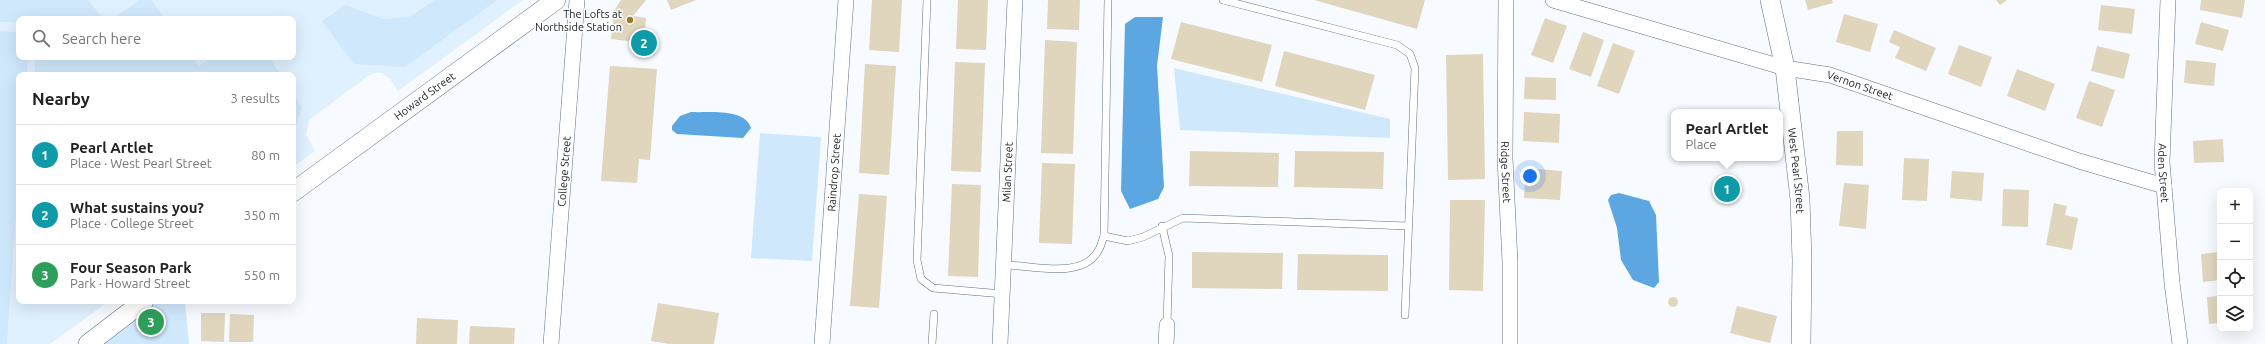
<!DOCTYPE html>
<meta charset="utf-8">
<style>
body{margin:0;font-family:Ubuntu,sans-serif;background:#f6f6f6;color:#222}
.controls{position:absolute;right:12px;bottom:12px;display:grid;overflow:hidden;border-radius:8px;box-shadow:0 4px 16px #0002}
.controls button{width:36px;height:36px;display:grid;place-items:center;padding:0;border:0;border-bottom:1px solid #e0e0e0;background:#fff;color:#222;font:20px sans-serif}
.you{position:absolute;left:1530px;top:176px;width:14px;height:14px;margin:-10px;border:3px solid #fff;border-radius:50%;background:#1a73e8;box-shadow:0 0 0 6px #1a73e833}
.badge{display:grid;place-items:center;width:26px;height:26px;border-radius:50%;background:#db2777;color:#fff;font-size:13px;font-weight:700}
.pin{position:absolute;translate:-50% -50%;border:2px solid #fff;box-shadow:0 1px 4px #0006}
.popup{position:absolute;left:1671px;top:109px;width:112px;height:52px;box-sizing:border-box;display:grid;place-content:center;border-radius:8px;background:#fff;filter:drop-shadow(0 1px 3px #0005);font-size:13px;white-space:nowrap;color:#767676}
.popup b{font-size:15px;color:#222}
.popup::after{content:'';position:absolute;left:50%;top:100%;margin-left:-8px;border:8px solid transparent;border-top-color:#fff}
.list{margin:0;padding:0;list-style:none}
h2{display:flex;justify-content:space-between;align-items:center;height:52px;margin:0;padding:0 16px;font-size:17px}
h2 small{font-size:13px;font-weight:400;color:#767676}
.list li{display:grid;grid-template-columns:26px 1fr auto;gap:12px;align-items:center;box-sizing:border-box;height:60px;padding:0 16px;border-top:1px solid #e0e0e0}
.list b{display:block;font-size:15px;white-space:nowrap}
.list p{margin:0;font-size:13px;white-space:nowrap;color:#767676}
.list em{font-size:13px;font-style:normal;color:#767676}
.icon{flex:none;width:22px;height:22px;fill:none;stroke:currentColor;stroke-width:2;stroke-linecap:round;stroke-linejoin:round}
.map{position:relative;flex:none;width:2265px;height:344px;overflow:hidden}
.search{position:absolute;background:#fff;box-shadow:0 4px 16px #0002;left:16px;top:16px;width:280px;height:44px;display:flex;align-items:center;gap:10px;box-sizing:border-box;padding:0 14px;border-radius:8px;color:#767676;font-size:15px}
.panel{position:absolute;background:#fff;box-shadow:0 4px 16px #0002;left:16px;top:72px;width:280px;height:232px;border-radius:8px}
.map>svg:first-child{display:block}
</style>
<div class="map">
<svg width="2265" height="344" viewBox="0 0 2265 344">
<rect width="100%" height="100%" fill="#f7fbff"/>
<!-- built -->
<g fill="#dff0fe">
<path d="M0 0H523L398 91 389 78 382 73H375L368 76 309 120 306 135 315 151 293 167V75H27L28 57H293V19H19V32L0 31Z"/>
<path d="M19 173V301H109L50 344H7Z"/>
</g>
<!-- green -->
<g fill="#d0e8fc">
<path d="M0 0H88L103 19H19V22H0Z"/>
<path d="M140 0H151L165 19H113Z"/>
<path d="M435 0H497L405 67 354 64 322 21 346 5 383 19 409 17Z"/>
<path d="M0 31 19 32V57H28L27 75H19V173L7 344H0Z"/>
<path d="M36 57H192L199 66 212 57H269L281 75H34Z"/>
<path d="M1174 68 1390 119V138L1180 130Z"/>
<path d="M293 94 302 108 293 132Z"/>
<path d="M760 133 821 137 812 261 751 258Z"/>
<path d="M144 301H185L189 344H87Z"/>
</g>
<!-- water -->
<g fill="#5ca7e1">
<path d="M1135 17H1163L1157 66 1164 187 1158 199 1130 209 1121 191 1125 24Z"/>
<path d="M691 112C709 113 745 108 751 128L743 138 677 134 672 130V126L680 116Z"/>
<path d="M1619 193 1649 201 1656 215 1659 282 1654 288 1633 280 1621 260 1617 228 1608 200 1611 195Z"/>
</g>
<!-- building -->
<g fill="#e0d5bd">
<path d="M621 0H646L633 16 646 18 644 43 611 39 614 11Z"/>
<path d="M667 0H696L671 10Z"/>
<path d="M872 0H902L899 52 869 50Z"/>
<path d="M958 0H988L986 50 956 49Z"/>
<path d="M1048 0H1080L1079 30 1047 29Z"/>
<path d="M1314 0H1425L1417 29Z"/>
<path d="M1805 0H1832L1833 3 1808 10Z"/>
<path d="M1996 0H2007L2000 5Z"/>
<path d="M2201 0H2245L2242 18 2200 10Z"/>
<path d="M2101 5 2135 9 2132 34 2098 30Z"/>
<path d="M1844 14 1878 24 1870 52 1836 42Z"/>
<path d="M1545 18 1567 26 1553 63 1531 55Z"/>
<path d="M1181 22 1272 45 1262 82 1171 59Z"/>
<path d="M2201 22 2229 30 2223 51 2195 44Z"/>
<path d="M1894 30 1936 48 1926 71 1895 58 1900 47 1889 42Z"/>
<path d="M1583 32 1604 40 1591 77 1569 69Z"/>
<path d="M1045 40 1077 42 1073 154 1041 153Z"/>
<path d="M1613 43 1635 51 1619 94 1597 86Z"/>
<path d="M1959 45 1992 57 1981 87 1948 74Z"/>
<path d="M2097 46 2130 54 2124 79 2091 71Z"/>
<path d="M1284 51 1375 75 1365 110 1275 86Z"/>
<path d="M1483 54 1485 179 1448 180 1446 55Z"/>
<path d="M2186 60 2216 63 2214 86 2184 83Z"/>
<path d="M955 62 985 63 981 172 951 171Z"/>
<path d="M865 64 896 66 889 175 859 173Z"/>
<path d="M610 66 657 69 650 160 639 159 637 183 601 181Z"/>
<path d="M2017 69 2055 84 2045 111 2007 96Z"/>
<path d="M1525 77 1556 78V100L1524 99Z"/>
<path d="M2089 81 2115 90 2102 127 2076 118Z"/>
<path d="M1524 112 1560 114 1559 143 1523 141Z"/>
<path d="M1837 131H1863V166L1836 165Z"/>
<path d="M2223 139 2224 162 2194 163 2193 141Z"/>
<path d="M1190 151 1279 153 1278 187 1189 186Z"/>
<path d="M1295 151 1384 152 1383 189 1294 187Z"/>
<path d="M1904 158 1929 159 1927 201 1902 200Z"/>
<path d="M1042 163 1075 164 1072 244 1039 243Z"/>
<path d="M1526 168 1562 171 1560 200 1524 198Z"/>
<path d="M1952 171 1984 173 1982 201 1950 198Z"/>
<path d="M1844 183 1869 185 1866 229 1839 226Z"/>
<path d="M952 184 981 185 978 277 948 276Z"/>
<path d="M2003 189 2029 190 2028 227 2002 226Z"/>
<path d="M859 194 887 196 879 308 850 306Z"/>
<path d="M1450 200H1485L1483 291 1449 290Z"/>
<path d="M2054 203 2067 206 2065 215 2078 218 2072 250 2046 245Z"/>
<path d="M1192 252 1283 253 1282 289 1192 288Z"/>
<path d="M2220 252V280L2203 282 2201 254Z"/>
<path d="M1298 254 1388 255V291L1297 290Z"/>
<path d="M2250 294H2251L2252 308H2250Z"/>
<path d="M2220 296V323L2209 324 2207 297Z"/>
<circle cx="1673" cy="302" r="5"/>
<path d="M658 303 719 313 714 344H669L651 341Z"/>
<path d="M1737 306 1777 316 1770 343 1730 333Z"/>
<path d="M201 313H225L224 342 201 341Z"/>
<path d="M230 314 254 315 253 342H229Z"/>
<path d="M417 318 458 320 457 344H416Z"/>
<path d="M470 326 515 328 514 344H469Z"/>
</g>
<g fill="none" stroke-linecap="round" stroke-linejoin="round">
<defs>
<g id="service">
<path d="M927 0 917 260 921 279 933 288 1003 294"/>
<path d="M1223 0 1397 45 1410 54 1415 68 1405 315"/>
<path d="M1162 226 1169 256 1167 325"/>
<path d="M1104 236 1128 241 1143 237 1183 218 1408 226"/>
<path d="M1005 265C1032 265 1082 280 1098 251 1101 247 1102 241 1104 236L1108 0"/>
<path d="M932 344 934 314"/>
</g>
<g id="minor">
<path id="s1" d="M1506 0 1505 158 1510 262V344"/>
<path id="s2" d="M1553 0 1785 68 1830 75 2079 161 2164 186"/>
<path id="s3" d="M2168 0 2162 162 2172 283 2180 344"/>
<path id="s4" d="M551 344 577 0"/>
<path id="s5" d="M822 344 846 0"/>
<path id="s6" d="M1000 344 1015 0"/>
<path d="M1166 344 1167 325"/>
</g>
<g id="tertiary">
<path id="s7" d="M1770 0 1785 68 1800 199 1802 260 1801 344"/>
<path id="s8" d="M293 192 556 0"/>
<path d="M88 344 144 301"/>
</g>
</defs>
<!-- service casing -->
<use href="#service" stroke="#5e7181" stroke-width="8"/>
<!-- minor casing -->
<use href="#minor" stroke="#5e7181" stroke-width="16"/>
<!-- tertiary casing -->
<use href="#tertiary" stroke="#5e7181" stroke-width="20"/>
<!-- service -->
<use href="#service" stroke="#fff" stroke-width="7"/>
<!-- minor -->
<use href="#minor" stroke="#fff" stroke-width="15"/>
<!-- tertiary -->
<use href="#tertiary" stroke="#fff" stroke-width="19"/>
</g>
<!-- markers -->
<circle fill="#9b7b24" stroke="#fff" stroke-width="1.5" cx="630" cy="20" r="4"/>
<g text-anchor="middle" stroke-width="3" stroke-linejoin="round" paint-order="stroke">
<!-- poi labels -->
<g font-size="11" fill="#161d24" stroke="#fff" text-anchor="end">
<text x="622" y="18">The Lofts at<tspan x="622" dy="13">Northside Station</tspan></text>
</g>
<!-- street labels -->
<g font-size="11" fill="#161d24" stroke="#fff">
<text dy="4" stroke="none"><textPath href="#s2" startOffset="319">Vernon Street</textPath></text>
<text dy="4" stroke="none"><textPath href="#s8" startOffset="163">Howard Street</textPath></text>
<text dy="4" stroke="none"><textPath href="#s7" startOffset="173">West Pearl Street</textPath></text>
<text dy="4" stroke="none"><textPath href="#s4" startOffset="173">College Street</textPath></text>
<text dy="4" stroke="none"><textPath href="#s5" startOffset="172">Raindrop Street</textPath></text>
<text dy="4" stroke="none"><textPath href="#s6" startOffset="172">Milan Street</textPath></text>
<text dy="4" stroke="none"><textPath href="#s1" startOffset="172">Ridge Street</textPath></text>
<text dy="4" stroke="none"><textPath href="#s3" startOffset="173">Aden Street</textPath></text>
</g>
</g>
</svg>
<div class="controls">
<button>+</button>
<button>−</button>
<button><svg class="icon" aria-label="locate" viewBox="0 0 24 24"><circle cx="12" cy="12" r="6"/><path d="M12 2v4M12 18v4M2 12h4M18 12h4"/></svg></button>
<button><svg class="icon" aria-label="layers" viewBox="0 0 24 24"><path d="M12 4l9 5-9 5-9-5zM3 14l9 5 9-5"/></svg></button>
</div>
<div class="you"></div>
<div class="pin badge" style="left:1727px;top:189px;background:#0f9aa8">1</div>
<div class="popup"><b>Pearl Artlet</b>Place</div>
<div class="pin badge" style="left:644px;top:43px;background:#0f9aa8">2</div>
<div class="pin badge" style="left:151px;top:322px;background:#2e9e5b">3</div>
<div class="search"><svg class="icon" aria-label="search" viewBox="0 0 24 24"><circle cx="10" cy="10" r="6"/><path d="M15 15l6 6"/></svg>Search here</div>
<section class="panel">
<h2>Nearby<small>3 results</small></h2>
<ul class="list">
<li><span class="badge" style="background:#0f9aa8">1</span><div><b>Pearl Artlet</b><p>Place · West Pearl Street</p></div><em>80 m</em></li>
<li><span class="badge" style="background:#0f9aa8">2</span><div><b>What sustains you?</b><p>Place · College Street</p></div><em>350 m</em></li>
<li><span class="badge" style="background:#2e9e5b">3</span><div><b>Four Season Park</b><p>Park · Howard Street</p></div><em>550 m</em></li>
</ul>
</section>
</div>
